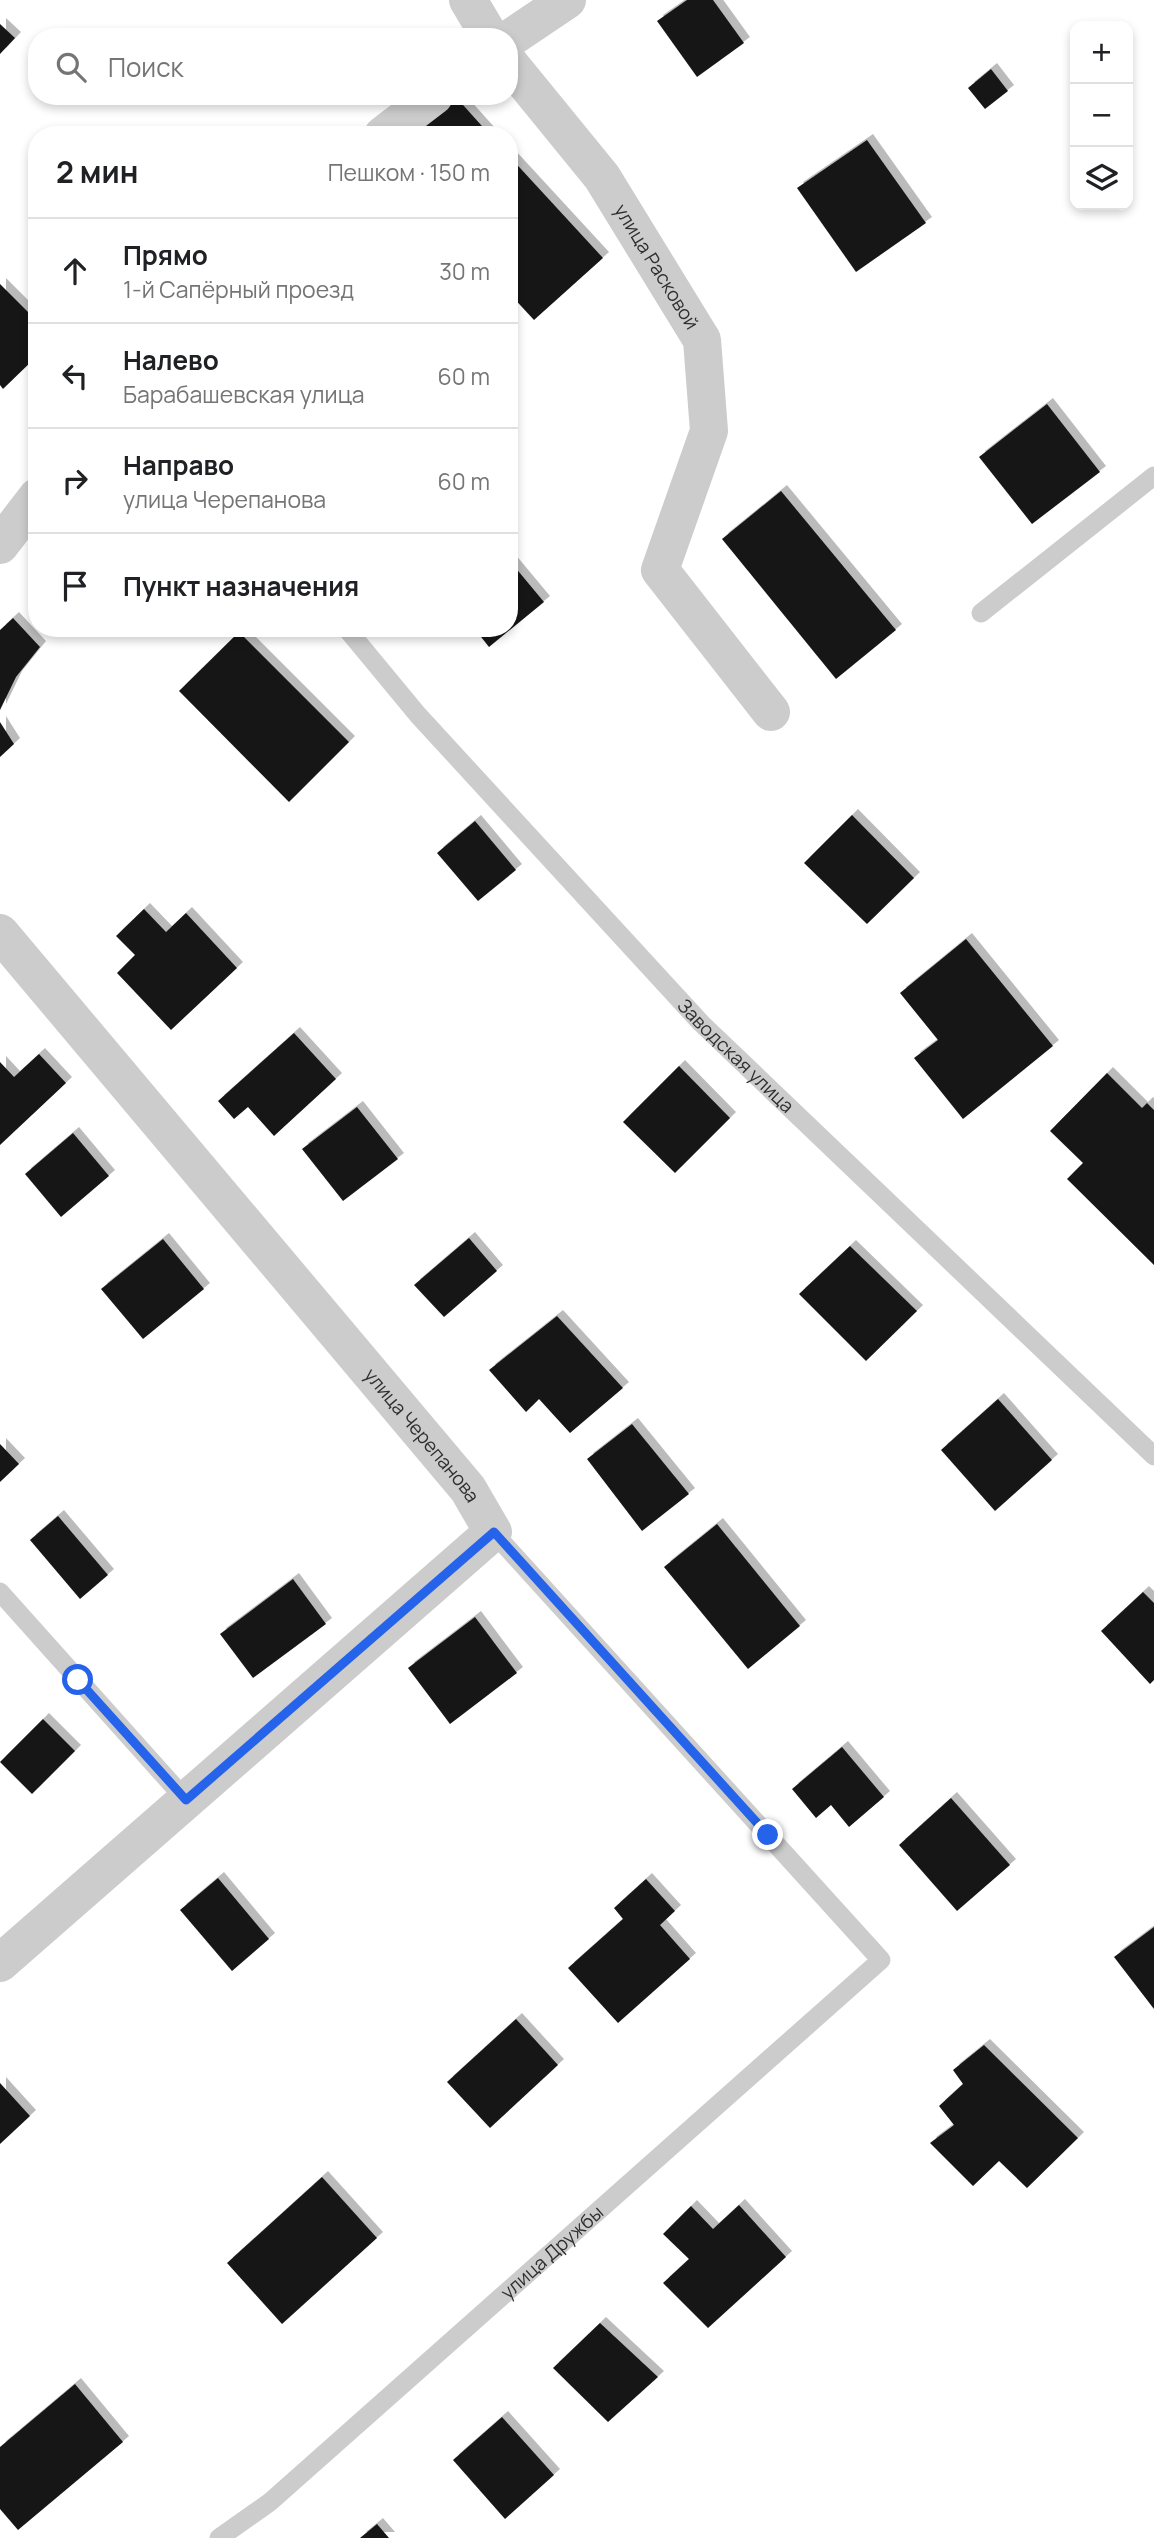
<!DOCTYPE html>
<html lang="ru">
<meta charset="utf-8">
<style>
body{margin:0;font-family:Manrope,sans-serif;background:#f2f2f2;color:#202124}
.controls{position:absolute;right:21px;top:21px;display:grid;overflow:hidden;border-radius:14px;box-shadow:0 4px 10px #0003}
.controls button{width:63px;height:63px;display:grid;place-items:center;padding:0;border:0;border-bottom:2px solid #e0e0e0;background:#fff;color:#202124;font:35px sans-serif}
.stop{position:absolute;width:21px;height:21px;margin:-16px;border:5px solid #2563eb;border-radius:50%;background:#fff}
.stop.end{background:#2563eb;border-color:#fff;box-shadow:0 2px 7px #0008}
.list{margin:0;padding:0;list-style:none}
h2{display:flex;justify-content:space-between;align-items:center;height:91px;margin:0;padding:0 28px;font-size:30px}
h2 small{font-size:23px;font-weight:400;color:#757577}
.list li{display:grid;grid-template-columns:46px 1fr auto;gap:21px;align-items:center;box-sizing:border-box;height:105px;padding:0 28px;border-top:2px solid #e0e0e0}
.list b{display:block;font-size:26px;white-space:nowrap}
.list p{margin:0;font-size:23px;white-space:nowrap;color:#757577}
.list em{font-size:23px;font-style:normal;color:#757577}
.icon{flex:none;width:38px;height:38px;fill:none;stroke:currentColor;stroke-width:2;stroke-linecap:round;stroke-linejoin:round}
.map{position:relative;flex:none;width:1154px;height:2538px;overflow:hidden}
.search{position:absolute;background:#fff;box-shadow:0 4px 10px #0003;left:28px;top:28px;width:490px;height:77px;display:flex;align-items:center;gap:18px;box-sizing:border-box;padding:0 24px;border-radius:28px;color:#757577;font-size:26px}
.panel{position:absolute;background:#fff;box-shadow:0 4px 10px #0003;left:28px;top:126px;width:490px;height:511px;border-radius:28px}
.map>svg:first-child{display:block}
</style>
<div class="map">
<svg width="1154" height="2538" viewBox="0 0 1154 2538">
<defs>
<filter id="shadow"><feDropShadow dx="6" dy="-6" stdDeviation="0" flood-color="#0004"/></filter>
</defs>
<rect width="100%" height="100%" fill="#fff"/>
<!-- building -->
<g fill="#161616" filter="url(#shadow)">
<path d="M687 0H713L744 43 697 77 657 21Z"/>
<path d="M0 24 15 38 0 54Z"/>
<path d="M991 69 1008 91 985 109 968 88Z"/>
<path d="M440 96H455L490 135H397Z"/>
<path d="M867 140 926 223 856 272 797 188Z"/>
<path d="M509 156 603 258 534 320 509 293Z"/>
<path d="M0 284 37 321V356L3 389 0 385Z"/>
<path d="M1047 404 1100 472 1032 524 979 457Z"/>
<path d="M781 491 896 630 836 679 722 539Z"/>
<path d="M509 560 544 602 489 647 474 628H509Z"/>
<path d="M13 618 40 647 16 677 0 710V630Z"/>
<path d="M239 632 349 742 289 802 179 691Z"/>
<path d="M0 722 14 744 0 757Z"/>
<path d="M852 815 914 878 867 924 804 863Z"/>
<path d="M475 821 516 870 478 901 437 853Z"/>
<path d="M144 909 166 932 186 913 237 968 171 1030 117 973 135 955 116 936Z"/>
<path d="M966 939 1053 1046 963 1119 914 1058 938 1040 900 993Z"/>
<path d="M294 1033 336 1079 274 1136 248 1107 234 1119 218 1101Z"/>
<path d="M39 1054 66 1083 0 1145V1062L14 1077Z"/>
<path d="M679 1066 730 1118 675 1173 623 1122Z"/>
<path d="M1107 1073 1142 1108 1147 1103 1154 1110V1265L1067 1179 1083 1163 1050 1131Z"/>
<path d="M357 1107 398 1159 343 1201 302 1149Z"/>
<path d="M73 1133 109 1176 61 1217 25 1174Z"/>
<path d="M469 1238 497 1271 444 1317 414 1285Z"/>
<path d="M163 1239 204 1289 143 1339 101 1289Z"/>
<path d="M850 1246 917 1311 866 1361 799 1294Z"/>
<path d="M557 1316 623 1388 570 1433 539 1399 526 1412 489 1370Z"/>
<path d="M998 1399 1052 1460 995 1511 941 1450Z"/>
<path d="M632 1424 689 1494 642 1531 587 1459Z"/>
<path d="M0 1444 19 1464 0 1482Z"/>
<path d="M58 1516 108 1575 80 1599 30 1540Z"/>
<path d="M717 1524 800 1626 748 1669 664 1567Z"/>
<path d="M293 1579 326 1624 253 1678 220 1634Z"/>
<path d="M1143 1592 1154 1603V1680L1150 1684 1101 1631Z"/>
<path d="M475 1617 517 1673 450 1724 408 1668Z"/>
<path d="M43 1719 75 1751 32 1794 0 1762Z"/>
<path d="M842 1747 884 1797 849 1827 831 1805 816 1818 792 1789Z"/>
<path d="M951 1798 1010 1865 957 1911 899 1845Z"/>
<path d="M218 1878 269 1939 232 1971 180 1910Z"/>
<path d="M646 1879 675 1911 660 1925 690 1959 618 2023 568 1968 623 1919 614 1908Z"/>
<path d="M1154 1927V2009L1114 1957Z"/>
<path d="M516 2019 558 2065 490 2128 447 2082Z"/>
<path d="M984 2045 1078 2138 1027 2188 999 2161 973 2186 930 2143 954 2125 939 2106 963 2084 953 2070Z"/>
<path d="M0 2083 30 2116 0 2144Z"/>
<path d="M322 2177 377 2238 282 2324 227 2263Z"/>
<path d="M739 2205 786 2257 708 2328 663 2283 689 2259 663 2234 691 2206 713 2229Z"/>
<path d="M600 2323 658 2377 608 2422 553 2368Z"/>
<path d="M75 2384 123 2442 18 2530 0 2509V2447Z"/>
<path d="M502 2417 554 2475 505 2519 453 2460Z"/>
<path d="M377 2524 389 2538H360Z"/>
</g>
<g fill="none" stroke-linecap="round" stroke-linejoin="round">
<!-- lane -->
<g stroke="#ccc" stroke-width="19">
<path d="M981 613 1154 476"/>
<path id="s1" d="M346 628 418 715 701 1023 1154 1456"/>
<path d="M0 1592 186 1800"/>
<path id="s2" d="M219 2538 270 2502 881 1960 493 1532"/>
</g>
<!-- street -->
<g stroke="#ccc" stroke-width="38">
<path d="M468 0 490 37"/>
<path d="M509 39 567 0"/>
<path id="s3" d="M509 63 602 177 702 340 709 431 660 570 771 712"/>
<path d="M383 135 434 96"/>
<path d="M0 545 37 497"/>
<path id="s4" d="M0 933 468 1489 493 1532 0 1963"/>
</g>
</g>
<g fill="none" stroke-linecap="round" stroke-linejoin="round">
<!-- route -->
<path stroke="#2563eb" stroke-width="9" d="M78 1680 186 1800 494 1532 768 1835"/>
</g>
<g text-anchor="middle" stroke-width="7" stroke-linejoin="round" paint-order="stroke">
<!-- street labels -->
<g font-size="19" fill="#2f2f2f" stroke="#fff">
<text dy="7" stroke="none"><textPath href="#s3" startOffset="252">улица Расковой</textPath></text>
<text dy="7" stroke="none"><textPath href="#s1" startOffset="579">Заводская улица</textPath></text>
<text dy="7" stroke="none"><textPath href="#s4" startOffset="656">улица Черепанова</textPath></text>
<text dy="7" stroke="none"><textPath href="#s2" startOffset="439">улица Дружбы</textPath></text>
</g>
</g>
</svg>
<div class="controls">
<button>+</button>
<button>−</button>
<button><svg class="icon" aria-label="layers" viewBox="0 0 24 24"><path d="M12 4l9 5-9 5-9-5zM3 14l9 5 9-5"/></svg></button>
</div>
<div class="stop" style="left:78px;top:1680px"></div>
<div class="stop end" style="left:768px;top:1835px"></div>
<div class="search"><svg class="icon" aria-label="search" viewBox="0 0 24 24"><circle cx="10" cy="10" r="6"/><path d="M15 15l6 6"/></svg>Поиск</div>
<section class="panel">
<h2>2 мин<small>Пешком · 150 m</small></h2>
<ul class="list">
<li><svg class="icon" aria-label="ahead" viewBox="0 0 24 24"><path d="M12 20V5M6 11l6-6 6 6"/></svg><div><b>Прямо</b><p>1-й Сапёрный проезд</p></div><em>30 m</em></li>
<li><svg class="icon" aria-label="left" viewBox="0 0 24 24"><path d="M17 20v-9H6M10 6l-5 5 5 5"/></svg><div><b>Налево</b><p>Барабашевская улица</p></div><em>60 m</em></li>
<li><svg class="icon" aria-label="right" viewBox="0 0 24 24"><path d="M7 20v-9h11M14 6l5 5-5 5"/></svg><div><b>Направо</b><p>улица Черепанова</p></div><em>60 m</em></li>
<li><svg class="icon" aria-label="arrive" viewBox="0 0 24 24"><path d="M6 21V4h12l-3 4 3 4H6"/></svg><div><b>Пункт назначения</b></div></li>
</ul>
</section>
</div>
